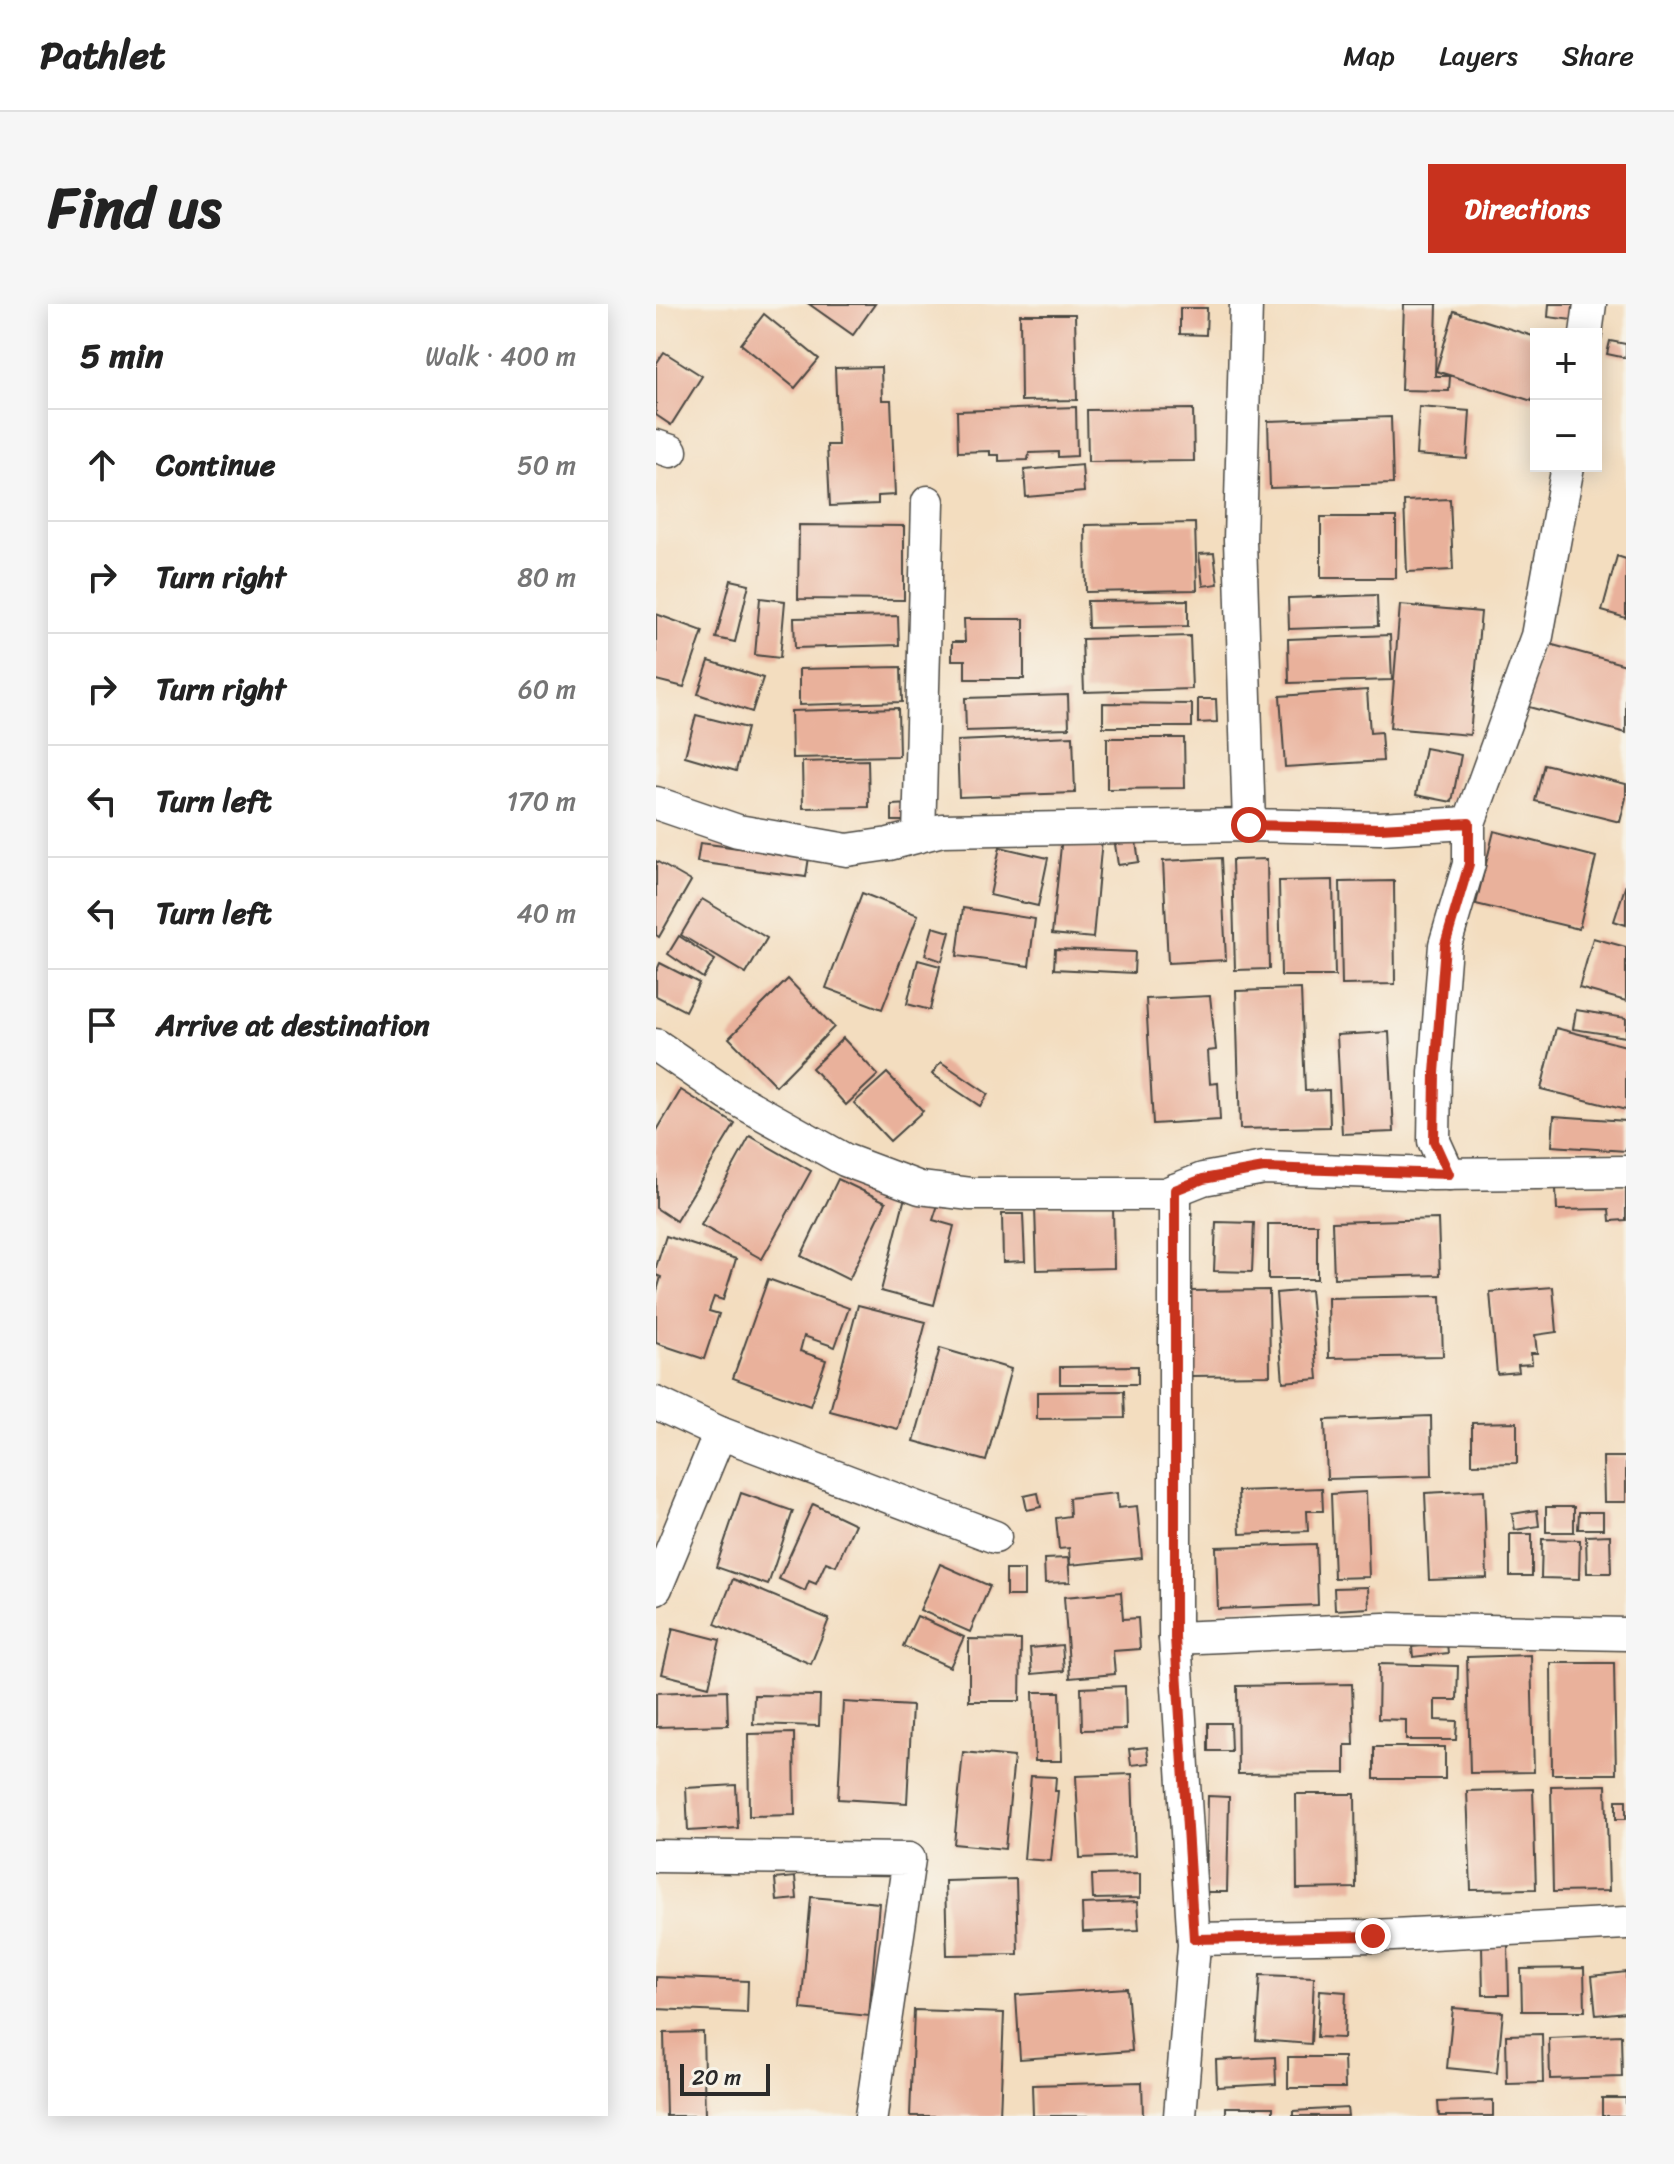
<!DOCTYPE html>
<meta charset="utf-8">
<style>
body{margin:0;font-family:Sriracha,sans-serif;background:#f6f6f6;color:#222}
.controls{position:absolute;right:24px;top:24px;display:grid;overflow:hidden;border-radius:0px;box-shadow:0 4px 20px #0003}
.controls button{width:72px;height:72px;display:grid;place-items:center;padding:0;border:0;border-bottom:2px solid #e0e0e0;background:#fff;color:#222;font:40px sans-serif}
.scale{position:absolute;left:24px;bottom:20px;width:90px;box-sizing:border-box;padding-left:8px;border:4px solid #2b2b2b;border-top:0;font-size:22px;line-height:28px;white-space:nowrap;color:#2b2b2b;-webkit-text-stroke:6px #f7f3e8;paint-order:stroke}
.stop{position:absolute;width:24px;height:24px;margin:-18px;border:6px solid #c8321e;border-radius:50%;background:#fff}
.stop.end{background:#c8321e;border-color:#fff;box-shadow:0 2px 8px #0008}
.list{margin:0;padding:0;list-style:none}
h2{display:flex;justify-content:space-between;align-items:center;height:104px;margin:0;padding:0 32px;font-size:34px}
h2 small{font-size:26px;font-weight:400;color:#767676}
.list li{display:grid;grid-template-columns:52px 1fr auto;gap:24px;align-items:center;box-sizing:border-box;height:112px;padding:0 32px;border-top:2px solid #e0e0e0}
.list b{display:block;font-size:30px;white-space:nowrap}
.list em{font-size:26px;font-style:normal;color:#767676}
.icon{flex:none;width:44px;height:44px;fill:none;stroke:currentColor;stroke-width:2;stroke-linecap:round;stroke-linejoin:round}
.map{position:relative;flex:none;width:970px;height:1812px;overflow:hidden;border-radius:0px}
header{display:flex;align-items:center;gap:48px;box-sizing:border-box;height:112px;padding:0 40px;background:#fff;border-bottom:2px solid #e0e0e0}
header strong{font-size:38px}
nav{display:flex;gap:44px;margin-inline-start:auto;font-size:28px}
.intro{display:flex;align-items:center;justify-content:space-between;box-sizing:border-box;height:192px;padding:0 48px}
h1{margin:0;font-size:56px}
.button{padding:20px 36px;border-radius:0px;background:#c8321e;color:#fff;font-size:28px;font-weight:700}
main{display:flex;gap:48px;padding:0 48px}
aside{flex:1;background:#fff;border-radius:0px;box-shadow:0 4px 20px #0003}
.map>svg:first-child{display:block}
</style>
<header>
<strong>Pathlet</strong>
<nav><a>Map</a><a>Layers</a><a>Share</a></nav>
</header>
<div class="intro"><h1>Find us</h1><a class="button">Directions</a></div>
<main>
<aside>
<h2>5 min<small>Walk · 400 m</small></h2>
<ul class="list">
<li><svg class="icon" aria-label="ahead" viewBox="0 0 24 24"><path d="M12 20V5M6 11l6-6 6 6"/></svg><div><b>Continue</b></div><em>50 m</em></li>
<li><svg class="icon" aria-label="right" viewBox="0 0 24 24"><path d="M7 20v-9h11M14 6l5 5-5 5"/></svg><div><b>Turn right</b></div><em>80 m</em></li>
<li><svg class="icon" aria-label="right" viewBox="0 0 24 24"><path d="M7 20v-9h11M14 6l5 5-5 5"/></svg><div><b>Turn right</b></div><em>60 m</em></li>
<li><svg class="icon" aria-label="left" viewBox="0 0 24 24"><path d="M17 20v-9H6M10 6l-5 5 5 5"/></svg><div><b>Turn left</b></div><em>170 m</em></li>
<li><svg class="icon" aria-label="left" viewBox="0 0 24 24"><path d="M17 20v-9H6M10 6l-5 5 5 5"/></svg><div><b>Turn left</b></div><em>40 m</em></li>
<li><svg class="icon" aria-label="arrive" viewBox="0 0 24 24"><path d="M6 21V4h12l-3 4 3 4H6"/></svg><div><b>Arrive at destination</b></div></li>
</ul>
</aside>
<div class="map">
<svg width="970" height="1812" viewBox="0 0 970 1812">
<rect width="100%" height="100%" fill="#f7f3e8"/>
<filter id="ink" filterUnits="userSpaceOnUse"><feTurbulence type="fractalNoise" baseFrequency=".0125" numOctaves="2"/><feDisplacementMap in="SourceGraphic" scale="16" xChannelSelector="R" yChannelSelector="G"/><feConvolveMatrix kernelMatrix="1 2 1 2 8 2 1 2 1" color-interpolation-filters="sRGB"/></filter>
<filter id="wash" filterUnits="userSpaceOnUse"><feTurbulence type="fractalNoise" baseFrequency=".006" numOctaves="4" result="noise"/><feDisplacementMap in="SourceGraphic" scale="32" xChannelSelector="R" yChannelSelector="G"/><feGaussianBlur stdDeviation="1.8" result="paint"/><feColorMatrix in="noise" values="0 0 0 0 0 0 0 0 0 0 0 0 0 0 0 0 0 1.4 0 .05"/><feComposite in="paint" operator="in"/></filter>
<g filter="url(#wash)">
<rect width="100%" height="100%" fill="#f3ddbf"/>
<g id="blocks">
<!-- building -->
<g fill="#e9b19b">
<path d="M153 0H219L197 31Z"/>
<path d="M748 0H781L779 72H794L793 87 745 86Z"/>
<path d="M893 0H918L916 16 892 13Z"/>
<path d="M524 4H551L550 31 524 30Z"/>
<path d="M798 7 880 33V84L876 97 780 67Z"/>
<path d="M108 10 163 55 139 84 85 40Z"/>
<path d="M364 10H419L421 96 365 97Z"/>
<path d="M954 37 970 40V54L951 50Z"/>
<path d="M8 48 46 72 15 121 0 111V60Z"/>
<path d="M225 63 226 96H235L239 191 222 192V200L174 202 171 141H182L179 64Z"/>
<path d="M420 103 421 152 402 153V148L373 149 372 156 343 157V151H334V147L302 148 301 107Z"/>
<path d="M763 103 814 107 811 155 760 151Z"/>
<path d="M537 105 538 157 432 158 431 106Z"/>
<path d="M735 113 737 180 614 184 612 117Z"/>
<path d="M426 161 428 188 370 193 368 166Z"/>
<path d="M794 195 797 266 751 268 748 197Z"/>
<rect x="665" y="213" width="75" height="61"/>
<path d="M539 219 541 286 430 288 429 221Z"/>
<path d="M143 221 248 222V296L142 295Z"/>
<path d="M558 249 562 280 547 282 543 250Z"/>
<path d="M961 252 970 255V314L946 307Z"/>
<path d="M75 276 93 280 79 338 60 334Z"/>
<path d="M721 291 722 322 633 325 632 294Z"/>
<path d="M104 294 129 297 124 354 99 351Z"/>
<path d="M532 296V322L432 324 431 297Z"/>
<path d="M744 301 825 308 814 431 734 424Z"/>
<path d="M0 310 47 327 28 383 0 376Z"/>
<path d="M242 312 243 341 139 344 138 314Z"/>
<path d="M308 315H368V375H309V356H296V338H309Z"/>
<path d="M734 331 736 376 633 379 632 335Z"/>
<path d="M534 332 536 385 428 388 426 335Z"/>
<path d="M886 338 970 361V429L869 402Z"/>
<path d="M53 357 107 374 96 408 42 390Z"/>
<path d="M245 363 246 398 143 401V365Z"/>
<path d="M711 386 714 429 725 428 727 457 629 463 624 392Z"/>
<path d="M412 391 413 424 310 427 309 394Z"/>
<path d="M542 395H560L561 418 542 419Z"/>
<path d="M447 399 536 400V423H447Z"/>
<path d="M242 404 243 452 136 454 135 407Z"/>
<path d="M40 411 91 424 80 467 29 452Z"/>
<path d="M417 432 419 489 303 493 301 437Z"/>
<path d="M451 434H528L529 484 451 485Z"/>
<path d="M769 444 805 451 796 498 760 491Z"/>
<path d="M212 456 213 503 147 504 146 458Z"/>
<path d="M888 460 970 480V494L964 518 879 497Z"/>
<path d="M256 500V517H236V501Z"/>
<path d="M838 527 940 553 923 625 820 600Z"/>
<path d="M406 532 446 535 437 634 396 630Z"/>
<path d="M480 537 483 558 462 561 459 540Z"/>
<path d="M44 539 153 553 150 573 41 558Z"/>
<path d="M344 543 392 554 382 602 334 591Z"/>
<path d="M565 554 570 656 512 659 507 557Z"/>
<path d="M611 555 613 665 579 666 576 556Z"/>
<path d="M0 557 35 577 3 633 0 631Z"/>
<path d="M677 576 679 672H625L623 577Z"/>
<path d="M738 577 739 680 686 681 684 578Z"/>
<path d="M970 580V621L958 617Z"/>
<path d="M206 589 262 611 226 705 170 684Z"/>
<path d="M46 595 111 634 90 670 25 631Z"/>
<path d="M307 604 379 615 373 662 301 652Z"/>
<path d="M277 623 294 628 286 657 269 651Z"/>
<path d="M23 632 59 656 47 674 12 650Z"/>
<path d="M937 634 970 643V697L923 684Z"/>
<path d="M399 645 479 648 478 669 398 665Z"/>
<path d="M262 656 284 662 274 706 251 700Z"/>
<path d="M4 659 43 679 29 707 0 692V668Z"/>
<path d="M132 675 178 723 120 782 73 734Z"/>
<path d="M645 685 649 787 673 786 674 823 584 825 580 687Z"/>
<path d="M554 692 560 746 552 747 554 780 562 779 564 816 497 820 490 695Z"/>
<path d="M920 706 970 714V733L917 725Z"/>
<path d="M900 724 970 742V806L885 785Z"/>
<path d="M733 728 738 828 686 830 681 731Z"/>
<path d="M187 734 222 771 190 801 156 764Z"/>
<path d="M285 758 332 790 324 802 276 770Z"/>
<path d="M231 769 267 807 234 837 198 799Z"/>
<path d="M25 786 79 820 20 917 0 904V828Z"/>
<path d="M898 812 970 817V847L896 842Z"/>
<path d="M94 832 155 867 106 955 45 921Z"/>
<path d="M182 875 230 898 193 976 145 952Z"/>
<path d="M970 882V916L954 917 953 905 901 906 900 885Z"/>
<path d="M249 893 282 901 277 916 298 922 278 1001 225 987Z"/>
<path d="M457 902 458 964 381 966 379 904Z"/>
<path d="M346 910H367L369 957 347 958Z"/>
<path d="M782 915 784 971 678 974 676 918Z"/>
<path d="M560 918 598 919 596 968 558 967Z"/>
<rect x="612" y="920" width="49" height="55"/>
<path d="M10 932 80 955 67 996 58 993 53 1007 63 1010 48 1055 0 1039V990L5 973 0 971V963Z"/>
<path d="M112 975 193 1004 179 1043 148 1032 144 1047 170 1056 154 1102 77 1074Z"/>
<path d="M897 983 901 1028 879 1031 881 1049H875L876 1060 862 1061 863 1068 841 1070 834 988Z"/>
<path d="M613 986 614 1071 534 1072 532 987Z"/>
<path d="M654 986 662 1075 627 1078 620 989Z"/>
<path d="M785 992 787 1052 673 1054 672 994Z"/>
<path d="M202 1001 270 1018 242 1125 174 1107Z"/>
<path d="M284 1044 355 1065 330 1157 258 1137Z"/>
<path d="M482 1062V1080H404V1063Z"/>
<path d="M468 1087 469 1114 381 1115V1088Z"/>
<path d="M775 1112 776 1172 671 1175 669 1116Z"/>
<path d="M861 1118V1159L816 1160V1119Z"/>
<path d="M947 1153H970V1198H948Z"/>
<path d="M666 1184 667 1207H651L652 1227 584 1230 582 1187Z"/>
<path d="M828 1186 831 1274 773 1276 769 1189Z"/>
<path d="M710 1188 713 1273 678 1274 675 1190Z"/>
<path d="M85 1189 137 1207 112 1281 60 1263Z"/>
<path d="M382 1189 385 1203 371 1206 368 1192Z"/>
<path d="M461 1189 462 1204 481 1202 486 1254 414 1261 413 1244 403 1245 400 1214 414 1212 413 1194Z"/>
<path d="M157 1200 199 1220 180 1262 170 1258 160 1280 153 1277 149 1287 123 1275Z"/>
<rect x="890" y="1203" width="28" height="25"/>
<path d="M881 1206 883 1222 859 1226 856 1210Z"/>
<path d="M923 1208H947V1225H922Z"/>
<rect x="854" y="1230" width="22" height="42"/>
<path d="M954 1231 955 1269H931L930 1232Z"/>
<path d="M886 1235 924 1236 923 1275 885 1274Z"/>
<path d="M660 1240 662 1301 562 1305 560 1243Z"/>
<path d="M412 1254 414 1278 389 1279 388 1255Z"/>
<path d="M284 1260 334 1282 314 1328 264 1306Z"/>
<rect x="350" y="1266" width="18" height="26"/>
<path d="M77 1275 173 1315 155 1360 59 1320Z"/>
<path d="M712 1283 713 1304 679 1306 678 1284Z"/>
<path d="M465 1288 467 1315 482 1314 484 1345 457 1347 459 1370 414 1374 408 1293Z"/>
<path d="M261 1312 308 1333 294 1363 247 1342Z"/>
<path d="M17 1324 64 1336 53 1382 6 1370Z"/>
<path d="M313 1335 365 1336 364 1397H313Z"/>
<path d="M791 1339 792 1349 757 1353 756 1343Z"/>
<path d="M406 1341 408 1367 376 1370 374 1344Z"/>
<path d="M875 1351 878 1468 814 1469 811 1353Z"/>
<path d="M895 1359H958L960 1470H896Z"/>
<path d="M723 1360 802 1362 801 1396H779V1416L801 1417 800 1436H750V1416L722 1415Z"/>
<path d="M696 1380 698 1441H689V1469L582 1470 581 1382Z"/>
<path d="M469 1382 470 1425 426 1426 425 1384Z"/>
<path d="M71 1386 72 1421 0 1423V1389Z"/>
<path d="M377 1388H404L406 1457H379Z"/>
<path d="M98 1391 164 1392 163 1422 97 1420Z"/>
<path d="M187 1398 256 1402 251 1499 182 1495Z"/>
<path d="M552 1419H574L575 1447H552Z"/>
<path d="M138 1429 139 1511 93 1512 92 1430Z"/>
<path d="M491 1443 493 1459 475 1461 473 1445Z"/>
<rect x="718" y="1443" width="71" height="32"/>
<path d="M307 1448 358 1453 349 1545 298 1540Z"/>
<path d="M476 1470 479 1552 424 1554 420 1472Z"/>
<path d="M375 1472 400 1473 399 1487H402L395 1557 368 1555Z"/>
<path d="M80 1481 82 1524 32 1527 30 1484Z"/>
<path d="M950 1481 953 1587 897 1588 895 1482Z"/>
<path d="M877 1485 880 1585 815 1586 811 1487Z"/>
<path d="M640 1490H699L700 1584 641 1585Z"/>
<path d="M552 1492 573 1493 571 1588H550Z"/>
<rect x="960" y="1496" width="10" height="19"/>
<path d="M484 1570V1594L437 1595 436 1571Z"/>
<path d="M139 1573 141 1595 121 1597 119 1575Z"/>
<path d="M360 1575 362 1650 291 1651 289 1577Z"/>
<path d="M155 1593 223 1599 213 1712 145 1705Z"/>
<path d="M481 1598 483 1626 427 1628 426 1600Z"/>
<path d="M826 1641H852L853 1691H827Z"/>
<path d="M928 1664 929 1707H866L865 1665Z"/>
<path d="M970 1668V1708L940 1711 936 1672Z"/>
<path d="M604 1671 658 1673 655 1740 600 1736Z"/>
<path d="M0 1673 92 1677 91 1709 0 1705Z"/>
<path d="M471 1684 476 1747 364 1755 360 1691Z"/>
<path d="M664 1686 690 1688 688 1734 661 1733Z"/>
<path d="M797 1704 847 1708 841 1769 791 1764Z"/>
<path d="M258 1706 348 1709 344 1812H254Z"/>
<path d="M47 1728 49 1812H10L8 1729Z"/>
<path d="M886 1730 887 1779 851 1780 850 1731Z"/>
<path d="M965 1731 966 1773 894 1775 893 1734Z"/>
<path d="M619 1753 620 1780 561 1783 560 1756Z"/>
<path d="M632 1753H688L689 1784H632Z"/>
<path d="M486 1778 487 1812H377L376 1781Z"/>
<rect x="946" y="1794" width="24" height="18"/>
<path d="M837 1796V1812H783L782 1798Z"/>
<rect x="570" y="1803" width="47" height="9"/>
<path d="M691 1804 692 1812H637V1807Z"/>
</g>
</g>
</g>
<g filter="url(#ink)">
<use href="#blocks" fill-opacity="0" stroke="#494641" stroke-width="2"/>
<g fill="none" stroke-linecap="round" stroke-linejoin="round">
<defs>
<g id="street">
<path d="M590 0 584 236 593 521"/>
<path d="M930 30 934 0"/>
<path d="M0 142 15 147"/>
<path d="M0 499 82 527 191 546 233 540 286 526 593 521 724 524 813 519"/>
<path d="M263 532 272 198"/>
<path d="M0 741 73 791 189 856 264 884 315 890H509L547 875 608 864 777 870 970 868"/>
<path d="M793 870 778 837 779 769 789 641 813 560V519L881 332 912 162"/>
<path d="M519 886V1334L538 1641 524 1812"/>
<path d="M0 1099 64 1129 339 1233"/>
<path d="M0 1284 64 1129"/>
<path d="M519 1334 728 1325 970 1330"/>
<path d="M0 1552 253 1555 215 1812"/>
<path d="M538 1635 717 1632 970 1619"/>
</g>
</defs>
<!-- street casing -->
<use href="#street" stroke="#494641" stroke-width="35"/>
<!-- street -->
<use href="#street" stroke="#fff" stroke-width="32"/>
</g>
</g>
<g fill="none" stroke-linecap="round" stroke-linejoin="round" filter="url(#ink)">
<!-- route -->
<path stroke="#c8321e" stroke-width="10" d="M593 521 724 524 813 519V560L789 641 779 769 778 837 793 870 608 864 547 875 519 886V1334L538 1635 717 1632"/>
</g>
</svg>
<div class="controls">
<button>+</button>
<button>−</button>
</div>
<div class="scale">20 m</div>
<div class="stop" style="left:593px;top:521px"></div>
<div class="stop end" style="left:717px;top:1632px"></div>
</div>
</main>
